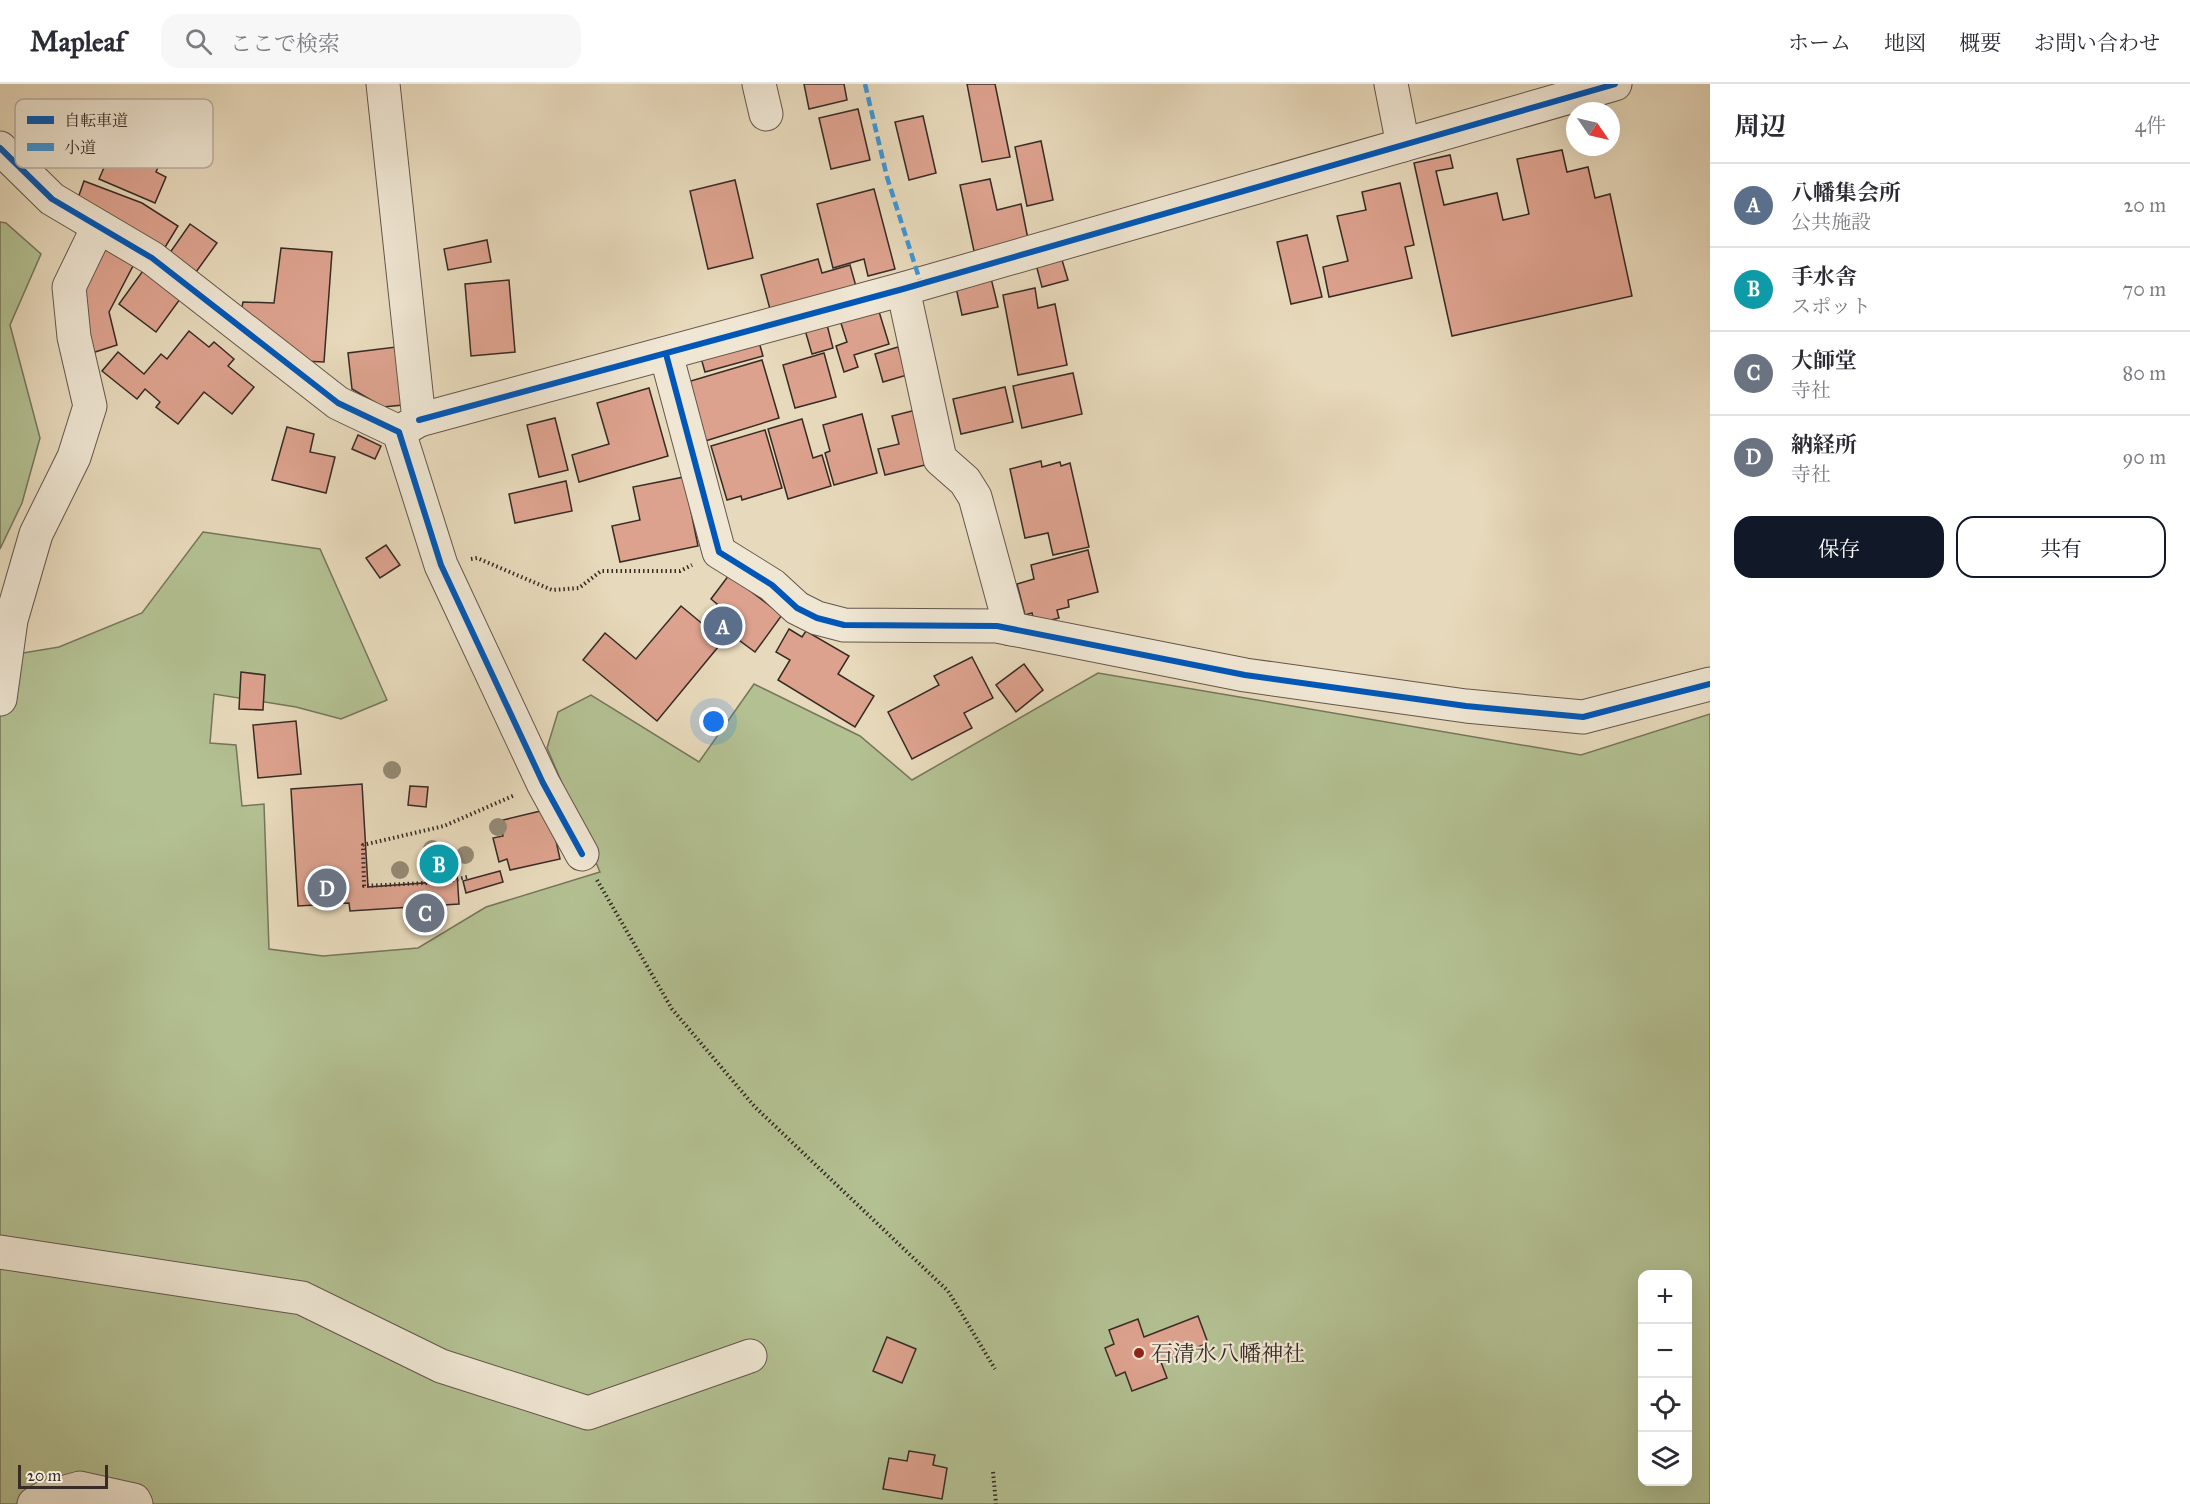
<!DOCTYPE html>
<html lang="ja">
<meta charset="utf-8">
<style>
body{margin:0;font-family:"IM FELL Great Primer","Noto Serif JP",serif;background:#f7f7f7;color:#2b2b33}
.controls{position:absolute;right:18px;bottom:18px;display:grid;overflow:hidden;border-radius:12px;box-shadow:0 6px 24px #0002}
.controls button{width:54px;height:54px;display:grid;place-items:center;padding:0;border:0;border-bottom:2px solid #e1e1e2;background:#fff;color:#2b2b33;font:30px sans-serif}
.compass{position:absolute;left:1566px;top:18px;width:54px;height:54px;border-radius:50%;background:#fff;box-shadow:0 6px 24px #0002;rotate:124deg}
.scale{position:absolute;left:18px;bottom:15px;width:90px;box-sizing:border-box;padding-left:6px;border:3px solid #372b26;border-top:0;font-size:16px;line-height:21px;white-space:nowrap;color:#372b26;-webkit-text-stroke:4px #efe6d3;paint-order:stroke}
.you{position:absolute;left:714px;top:638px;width:21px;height:21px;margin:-15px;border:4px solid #fff;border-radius:50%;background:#1a73e8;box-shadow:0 0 0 9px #1a73e833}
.badge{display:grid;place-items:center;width:39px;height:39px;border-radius:50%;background:#111827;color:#fff;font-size:20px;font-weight:700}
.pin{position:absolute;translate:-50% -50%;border:3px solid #fff;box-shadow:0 2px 6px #0006}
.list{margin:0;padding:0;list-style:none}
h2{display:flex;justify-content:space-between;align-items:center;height:78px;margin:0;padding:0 24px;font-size:26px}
h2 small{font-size:20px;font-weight:400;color:#7c7c81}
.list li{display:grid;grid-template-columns:39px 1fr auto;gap:18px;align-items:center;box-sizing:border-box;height:84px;padding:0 24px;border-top:2px solid #e1e1e2}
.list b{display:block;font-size:22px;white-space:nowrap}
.list p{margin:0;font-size:20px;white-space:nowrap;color:#7c7c81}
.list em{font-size:20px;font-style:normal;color:#7c7c81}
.actions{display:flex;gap:12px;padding:18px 24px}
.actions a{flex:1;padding:14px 0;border:2px solid #111827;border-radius:18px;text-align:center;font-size:21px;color:#111827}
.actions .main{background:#111827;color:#fff}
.icon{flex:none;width:33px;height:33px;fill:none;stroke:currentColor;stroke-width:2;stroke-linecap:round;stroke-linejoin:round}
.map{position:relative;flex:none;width:1710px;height:1420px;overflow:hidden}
header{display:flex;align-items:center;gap:36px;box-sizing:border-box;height:84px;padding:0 30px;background:#fff;border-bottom:2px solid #e1e1e2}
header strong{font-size:28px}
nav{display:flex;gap:33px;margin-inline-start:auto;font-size:21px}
.search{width:420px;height:54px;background:#f7f7f7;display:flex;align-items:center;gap:15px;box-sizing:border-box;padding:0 21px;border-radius:18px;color:#7c7c81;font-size:22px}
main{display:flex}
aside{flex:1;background:#fff}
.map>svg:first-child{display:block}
</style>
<header>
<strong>Mapleaf</strong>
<div class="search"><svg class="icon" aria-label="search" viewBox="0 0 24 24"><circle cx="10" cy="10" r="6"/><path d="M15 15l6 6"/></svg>ここで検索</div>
<nav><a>ホーム</a><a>地図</a><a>概要</a><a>お問い合わせ</a></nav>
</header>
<main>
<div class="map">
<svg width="1710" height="1420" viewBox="0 0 1710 1420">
<rect width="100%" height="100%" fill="#e7d9bb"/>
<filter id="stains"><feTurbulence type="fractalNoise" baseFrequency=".00333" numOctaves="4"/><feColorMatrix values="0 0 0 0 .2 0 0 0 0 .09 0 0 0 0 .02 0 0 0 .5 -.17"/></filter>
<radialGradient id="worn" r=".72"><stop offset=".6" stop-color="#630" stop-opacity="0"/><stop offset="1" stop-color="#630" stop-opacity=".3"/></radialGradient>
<!-- green -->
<g fill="#b3c092" stroke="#75765c" stroke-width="1.5" fill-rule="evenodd">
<path d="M0 138 6 139 41 170 10 241 40 354 22 419 0 465Z"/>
<path d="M203 448 320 465 387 616 341 635 296 623 214 610 210 659 236 661 242 722 264 720 269 865 323 872 418 864 486 823 600 788 547 664 558 628 591 611 699 678 754 600 860 652 912 696 1098 589 1581 671 1710 630V1420H0V569L5 572 59 563 142 529ZM1642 1190H1688V1398H1642Z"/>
</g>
<!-- building -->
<g fill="#dda28e" stroke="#372b26" stroke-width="1.5">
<path d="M804 0H844L847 16 809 25Z"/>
<path d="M967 0H995L1010 73 982 78Z"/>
<path d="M858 25 870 76 831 85 819 34Z"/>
<path d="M153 27 178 38 156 88 166 93 155 119 99 95 124 38 144 47Z"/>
<path d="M923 32 936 89 909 96 895 38Z"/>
<path d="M1041 57 1053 116 1027 122 1015 63Z"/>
<path d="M1562 66 1567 88 1588 83 1595 114 1610 110 1632 212 1452 252 1414 79 1450 71 1453 84 1436 87 1444 121 1497 109 1503 136 1529 130 1517 75Z"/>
<path d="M990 95 997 126 1021 120 1028 155 974 167 960 101Z"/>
<path d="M735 96 753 174 708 185 690 107Z"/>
<path d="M84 97 142 119 178 142 164 165 76 120Z"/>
<path d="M1400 99 1414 161 1405 163 1412 194 1329 213 1323 183 1348 177 1337 132 1366 126 1362 108Z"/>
<path d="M874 105 895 185 868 192 864 175 833 184 817 120Z"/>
<path d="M190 140 217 159 196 188 169 170Z"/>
<path d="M1307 151 1322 213 1291 220 1277 158Z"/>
<path d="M487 156 491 178 448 186 444 165Z"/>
<path d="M99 162 134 180 109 228 117 261 92 269 75 212Z"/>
<path d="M281 164 332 168 324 278 303 277 241 228 243 218 274 219Z"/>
<path d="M1059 166 1068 196 1042 203 1034 173Z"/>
<path d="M818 175 822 189 850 181 857 206 771 229 761 191Z"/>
<path d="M145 184 183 211 156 248 119 220Z"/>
<path d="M990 190 998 223 962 231 955 199Z"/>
<path d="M509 196 515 268 471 272 465 200Z"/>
<path d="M1035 204 1038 224 1055 220 1067 281 1018 291 1003 211Z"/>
<path d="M877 221 889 260 854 271 858 283 844 288 836 262 847 258 839 233Z"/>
<path d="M825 233 833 264 812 270 803 239Z"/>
<path d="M189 247 209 263 214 258 234 275 228 282 254 303 232 330 204 308 178 340 156 323 160 318 145 305 137 315 102 287 118 268 144 290 161 270 167 275Z"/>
<path d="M757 251 763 272 705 288 699 267Z"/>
<path d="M396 263 403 321 383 323 352 305 348 269Z"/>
<path d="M898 263 907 291 883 298 875 270Z"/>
<path d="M824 269 836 313 795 324 783 281Z"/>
<path d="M762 276 779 334 702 358 684 299Z"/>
<path d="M1073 289 1082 330 1022 344 1013 302Z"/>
<path d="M1005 303 1013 338 961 350 953 315Z"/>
<path d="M649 304 668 372 579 398 572 371 609 360 597 319Z"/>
<path d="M920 325 933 379 885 391 878 365 899 360 892 332Z"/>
<path d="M862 330 877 389 834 401 825 369 830 367 823 341Z"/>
<path d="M555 334 568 386 539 393 527 341Z"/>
<path d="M802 335 813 374 822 371 831 402 788 415 768 345Z"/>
<path d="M287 343 314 350 310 368 335 373 326 409 272 396Z"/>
<path d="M765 346 782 404 742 416 741 412 727 416 711 362Z"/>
<path d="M358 351 381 362 375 375 352 365Z"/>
<path d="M1041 377 1042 383 1060 378 1061 382 1070 379 1089 463 1053 471 1048 449 1025 454 1010 385Z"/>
<path d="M684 393 698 462 620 478 612 442 640 436 633 403Z"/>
<path d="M566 397 572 427 515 439 509 410Z"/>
<path d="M386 461 400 481 380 494 366 474Z"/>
<path d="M1088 466 1098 508 1068 516 1069 523 1057 526 1059 534 1035 540 1032 529 1025 531 1017 500 1034 495 1031 481Z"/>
<path d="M729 491 782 531 755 568 716 539 721 533 713 527 717 520 711 515Z"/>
<path d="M681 522 723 557 657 637 583 576 605 549 636 575Z"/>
<path d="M789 545 802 553 806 547 849 572 838 590 874 612 855 643 778 596 790 576 776 568Z"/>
<path d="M972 573 993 614 964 629 972 644 912 675 888 628 939 601 934 592Z"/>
<path d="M1024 580 1043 606 1016 628 996 601Z"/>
<path d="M241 588 265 591 263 626 239 625Z"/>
<path d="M296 637 301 690 258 694 253 641Z"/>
<path d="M362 700 368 803 437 798 436 790 457 789 459 820 350 827 349 819 298 822 291 705Z"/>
<path d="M410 702 428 703 426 723 408 721Z"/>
<path d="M549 725 560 775 510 786 507 775 499 778 493 754 503 752 499 737Z"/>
<path d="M443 774 444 785 434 786 433 775Z"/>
<path d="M500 787 503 798 466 809 463 797Z"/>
<path d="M1198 1232 1208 1259 1161 1278 1167 1294 1132 1307 1125 1288 1116 1292 1105 1264 1114 1260 1109 1246 1138 1235 1144 1253Z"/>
<path d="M887 1253 916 1265 902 1299 873 1287Z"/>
<path d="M909 1367 935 1371 933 1381 947 1384 942 1415 883 1405 889 1374 907 1377Z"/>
</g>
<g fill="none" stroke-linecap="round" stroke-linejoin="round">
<defs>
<g id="minor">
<path d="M383 0 419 336 401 347"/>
<path d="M759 0 766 30"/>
<path d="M1391 0 1403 61"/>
<path d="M0 64 52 115 152 174 338 319 399 348 441 481 543 699 582 770"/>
<path d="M903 205 940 375 965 397 975 413 1011 545"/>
<path d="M666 270 719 468 772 501 797 524 817 534 844 541 997 542 1245 591 1466 622 1583 633 1710 600"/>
<path d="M419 336 903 205 1615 0"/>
<path d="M0 615 11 536 36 450 74 373 90 322 74 253 69 203 98 143"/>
<path d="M0 1168 302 1214 441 1282 588 1329 750 1272"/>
<path d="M34 1420 44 1414 80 1404 134 1416 136 1420"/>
</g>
</defs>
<!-- minor casing -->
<use href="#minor" stroke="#63564b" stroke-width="35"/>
<!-- path -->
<g stroke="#372b26" stroke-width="4" stroke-dasharray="1.5 3" stroke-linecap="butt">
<path d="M471 475 477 474 552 506 579 504 601 487H680L692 481"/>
<path d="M467 793 445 798 364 802 363 761 444 742 515 711"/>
<path d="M597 796 672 925 755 1023 948 1207 995 1285"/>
<path d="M993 1388 996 1420"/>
</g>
<!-- minor -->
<use href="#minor" stroke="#efe6d3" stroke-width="33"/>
<!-- quiet -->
<path stroke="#3e96d6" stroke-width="4.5" stroke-dasharray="9 4.5" stroke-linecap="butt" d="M865 0 887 93 921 200"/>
<defs>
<g id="cycleway">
<path d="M0 64 52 115 152 174 338 319 399 348 441 481 543 699 582 770"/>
<path d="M666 270 719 468 772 501 797 524 817 534 844 541 997 542 1245 591 1466 622 1583 633 1710 600"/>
<path d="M419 336 903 205 1615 0"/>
</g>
</defs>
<!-- cycleway casing -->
<use href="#cycleway" stroke="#efe6d3" stroke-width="10"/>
<!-- cycleway -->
<use href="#cycleway" stroke="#0057b8" stroke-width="6"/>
</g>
<!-- trees -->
<g fill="#948a75">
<circle cx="392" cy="686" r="9"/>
<circle cx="498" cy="743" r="9"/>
<circle cx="432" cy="765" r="9"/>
<circle cx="465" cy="771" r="9"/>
<circle cx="400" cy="786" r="9"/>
</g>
<!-- markers -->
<circle fill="#8f2418" stroke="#efe6d3" stroke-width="2" cx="1139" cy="1269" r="6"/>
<g text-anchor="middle" stroke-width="4.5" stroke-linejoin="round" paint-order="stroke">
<!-- poi labels -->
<g font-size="22" fill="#372b26" stroke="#efe6d3" text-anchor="start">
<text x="1151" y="1277">石清水八幡神社</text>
</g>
</g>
<!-- legend -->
<rect x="15" y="15" width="198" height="69" rx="9" fill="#efe6d3" stroke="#b8ae9f" stroke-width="1.5"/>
<rect x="27" y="32" width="27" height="8" fill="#0057b8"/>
<rect x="27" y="59" width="27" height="8" fill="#3e96d6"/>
<g font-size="16" fill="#372b26">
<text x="64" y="42">自転車道</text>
<text x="64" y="69">小道</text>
</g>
<rect width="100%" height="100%" filter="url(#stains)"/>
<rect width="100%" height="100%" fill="url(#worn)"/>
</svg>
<div class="controls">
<button>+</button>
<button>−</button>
<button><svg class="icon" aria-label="locate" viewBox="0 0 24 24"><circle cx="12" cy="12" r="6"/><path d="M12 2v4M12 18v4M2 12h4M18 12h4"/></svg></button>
<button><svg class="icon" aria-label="layers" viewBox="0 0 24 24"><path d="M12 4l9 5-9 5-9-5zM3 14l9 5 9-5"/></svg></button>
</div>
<svg class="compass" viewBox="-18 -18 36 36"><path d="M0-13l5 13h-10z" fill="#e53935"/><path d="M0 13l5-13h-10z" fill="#7c7c81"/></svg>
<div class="scale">20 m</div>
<div class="you"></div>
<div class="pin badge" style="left:723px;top:542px;background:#5c6f8a">A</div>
<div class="pin badge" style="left:439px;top:780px;background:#0f9aa8">B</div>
<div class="pin badge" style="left:425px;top:829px;background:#6b7280">C</div>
<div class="pin badge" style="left:327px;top:804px;background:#6b7280">D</div>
</div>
<aside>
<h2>周辺<small>4件</small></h2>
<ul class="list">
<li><span class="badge" style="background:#5c6f8a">A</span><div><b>八幡集会所</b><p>公共施設</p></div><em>20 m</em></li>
<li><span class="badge" style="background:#0f9aa8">B</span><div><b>手水舎</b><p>スポット</p></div><em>70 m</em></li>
<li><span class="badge" style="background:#6b7280">C</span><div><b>大師堂</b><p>寺社</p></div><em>80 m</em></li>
<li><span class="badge" style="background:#6b7280">D</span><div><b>納経所</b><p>寺社</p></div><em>90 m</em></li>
</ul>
<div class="actions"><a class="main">保存</a><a>共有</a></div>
</aside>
</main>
